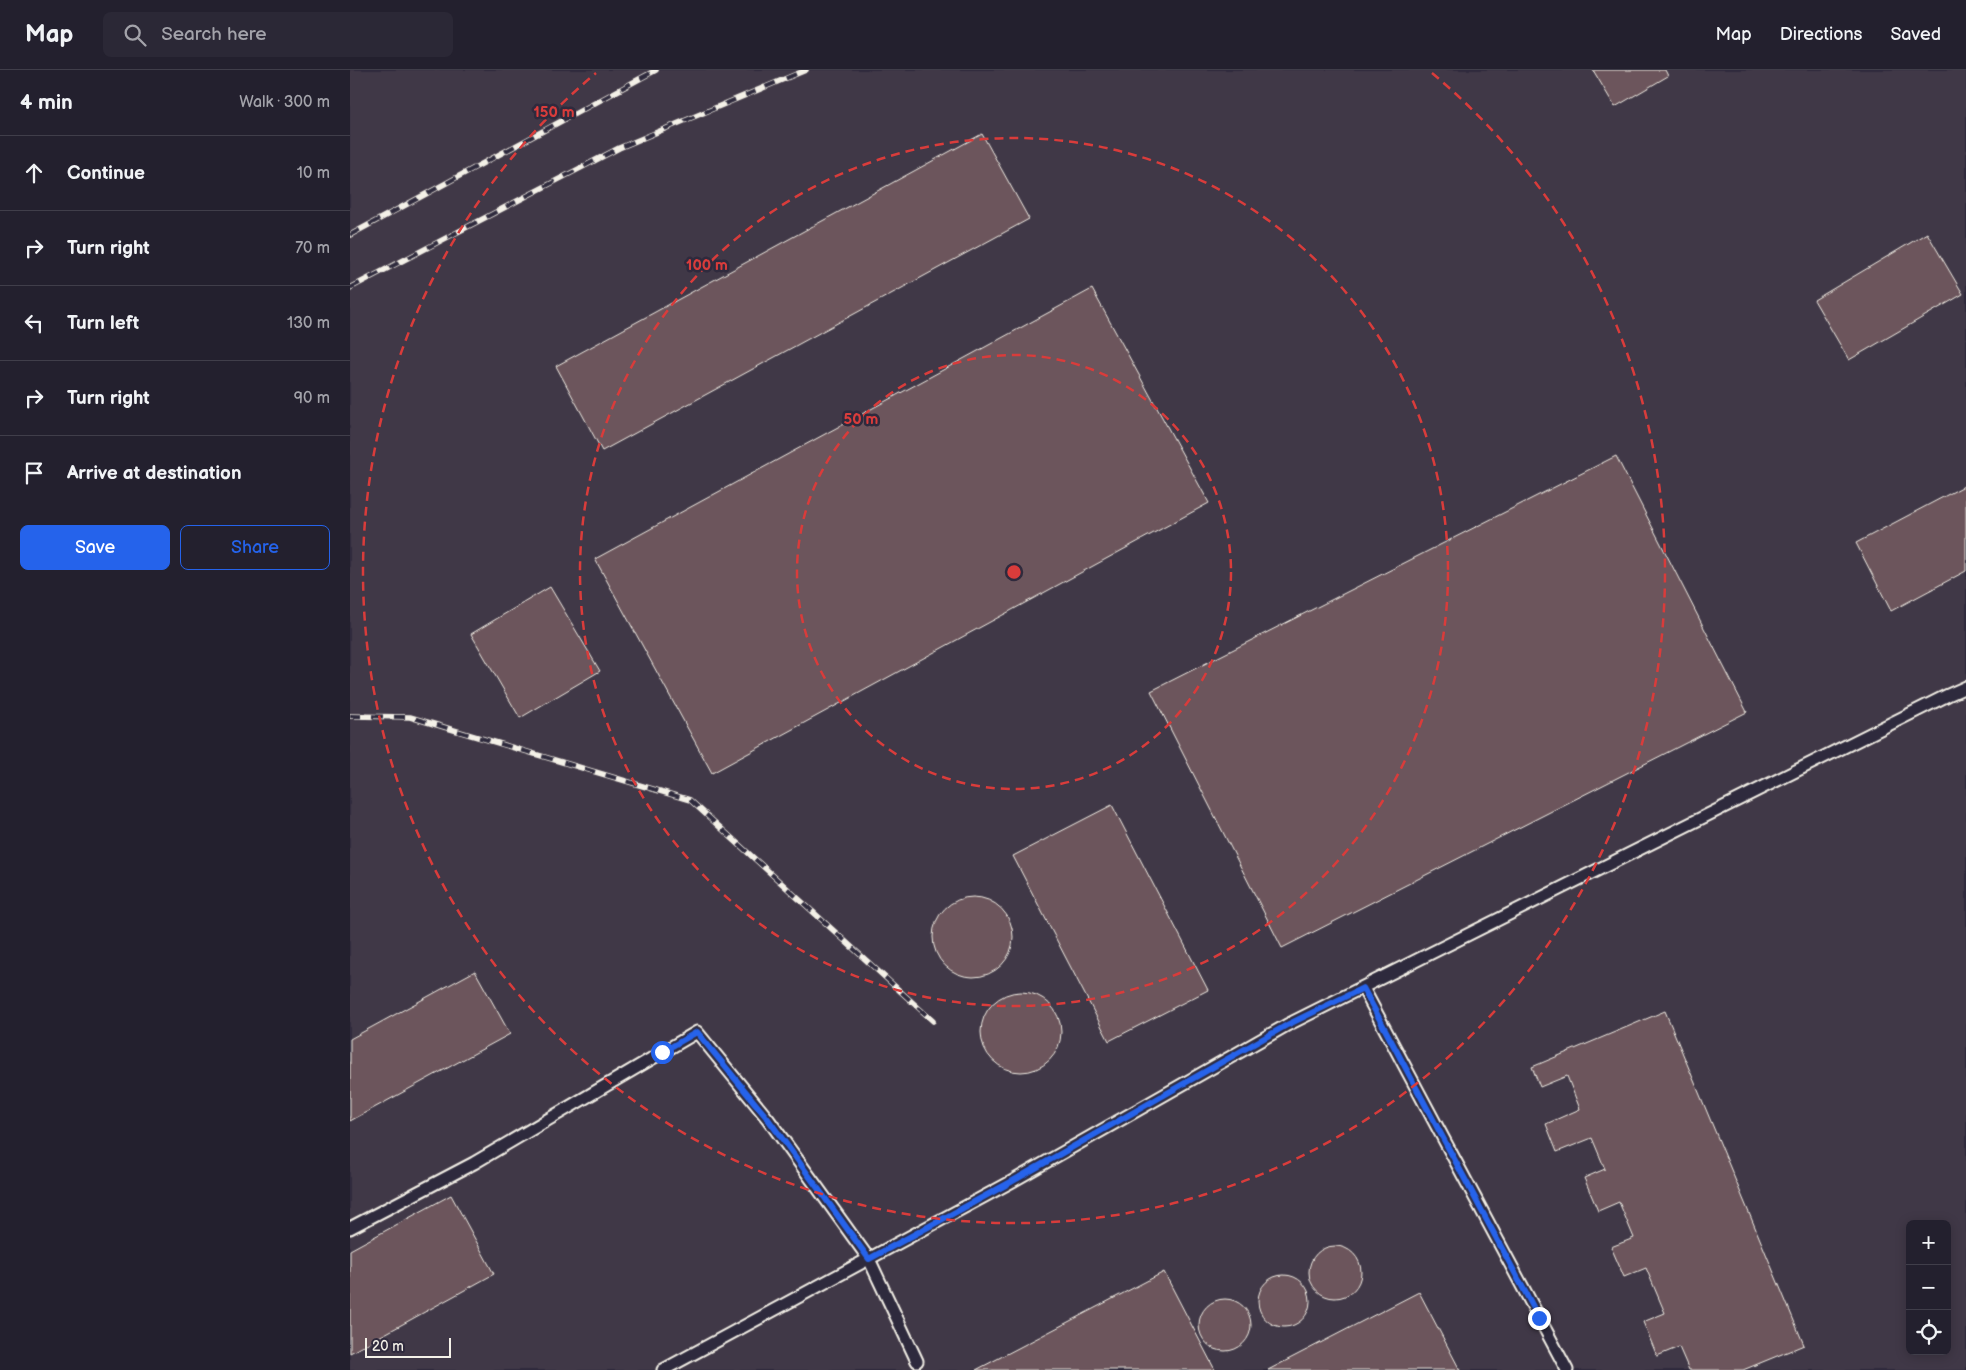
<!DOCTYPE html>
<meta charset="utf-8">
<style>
body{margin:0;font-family:"Balsamiq Sans",sans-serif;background:#2b2836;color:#f1f3f6}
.controls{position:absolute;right:15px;bottom:15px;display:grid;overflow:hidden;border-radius:8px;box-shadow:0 2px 12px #0003}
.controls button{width:45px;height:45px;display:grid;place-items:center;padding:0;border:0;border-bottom:1px solid #403e4a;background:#23202e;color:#f1f3f6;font:25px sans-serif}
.scale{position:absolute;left:15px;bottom:12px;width:86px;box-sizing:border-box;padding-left:5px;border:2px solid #f4f1e8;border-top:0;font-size:14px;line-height:18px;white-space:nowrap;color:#f4f1e8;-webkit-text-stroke:4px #2f2a3d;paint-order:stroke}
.stop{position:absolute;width:15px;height:15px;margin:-11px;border:4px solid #2563eb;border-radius:50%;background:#fff}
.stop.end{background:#2563eb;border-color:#fff;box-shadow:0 1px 5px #0008}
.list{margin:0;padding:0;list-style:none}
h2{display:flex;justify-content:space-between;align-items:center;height:65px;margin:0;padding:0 20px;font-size:21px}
h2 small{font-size:16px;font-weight:400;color:#a3a3aa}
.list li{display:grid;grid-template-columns:32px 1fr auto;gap:15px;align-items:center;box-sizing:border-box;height:75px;padding:0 20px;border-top:1px solid #403e4a}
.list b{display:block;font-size:19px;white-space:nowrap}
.list em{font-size:16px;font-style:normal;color:#a3a3aa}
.actions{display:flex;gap:10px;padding:15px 20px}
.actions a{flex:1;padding:11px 0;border:1px solid #2563eb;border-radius:8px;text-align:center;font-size:18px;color:#2563eb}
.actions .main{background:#2563eb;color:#fff}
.icon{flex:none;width:28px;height:28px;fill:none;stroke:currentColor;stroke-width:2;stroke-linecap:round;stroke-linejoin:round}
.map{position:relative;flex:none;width:1616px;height:1300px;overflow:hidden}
header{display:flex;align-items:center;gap:30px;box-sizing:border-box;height:70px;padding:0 25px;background:#23202e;border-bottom:1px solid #403e4a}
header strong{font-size:24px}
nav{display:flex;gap:28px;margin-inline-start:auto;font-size:18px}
.search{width:350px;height:45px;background:#2b2836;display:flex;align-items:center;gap:12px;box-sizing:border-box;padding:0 18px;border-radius:8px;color:#a3a3aa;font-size:19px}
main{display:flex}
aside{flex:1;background:#23202e}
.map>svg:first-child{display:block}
</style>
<header>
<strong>Map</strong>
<div class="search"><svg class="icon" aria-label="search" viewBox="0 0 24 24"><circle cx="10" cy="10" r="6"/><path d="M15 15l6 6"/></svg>Search here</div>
<nav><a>Map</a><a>Directions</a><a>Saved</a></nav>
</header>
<main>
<aside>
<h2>4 min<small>Walk · 300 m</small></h2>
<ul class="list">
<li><svg class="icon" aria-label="ahead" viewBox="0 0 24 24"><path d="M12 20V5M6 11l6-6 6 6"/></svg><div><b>Continue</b></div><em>10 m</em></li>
<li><svg class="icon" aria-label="right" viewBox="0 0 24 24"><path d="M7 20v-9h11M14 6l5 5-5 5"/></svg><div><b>Turn right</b></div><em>70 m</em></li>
<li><svg class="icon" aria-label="left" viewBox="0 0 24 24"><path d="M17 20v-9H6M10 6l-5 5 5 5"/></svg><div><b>Turn left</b></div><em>130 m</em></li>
<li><svg class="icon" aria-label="right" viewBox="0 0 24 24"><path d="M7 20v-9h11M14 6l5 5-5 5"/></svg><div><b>Turn right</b></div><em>90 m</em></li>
<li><svg class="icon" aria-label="arrive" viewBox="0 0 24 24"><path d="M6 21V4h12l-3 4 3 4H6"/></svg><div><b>Arrive at destination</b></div></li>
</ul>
<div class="actions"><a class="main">Save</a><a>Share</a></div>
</aside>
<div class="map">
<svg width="1616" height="1300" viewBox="0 0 1616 1300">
<rect width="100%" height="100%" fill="#2f2a3d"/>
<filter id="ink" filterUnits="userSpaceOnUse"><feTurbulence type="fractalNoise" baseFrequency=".02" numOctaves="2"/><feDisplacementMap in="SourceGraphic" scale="10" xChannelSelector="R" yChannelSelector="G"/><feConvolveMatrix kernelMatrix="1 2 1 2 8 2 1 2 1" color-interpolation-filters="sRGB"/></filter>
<g filter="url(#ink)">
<!-- built -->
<path fill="#413746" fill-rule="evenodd" d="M0 0H1616V1300H0ZM1560 1154H1597V1281H1560Z"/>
<!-- building -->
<g fill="#6c555b" stroke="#f4f1e8">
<path d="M1243 0H1315L1318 6 1265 37Z"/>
<path d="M632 64 679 149 252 381 206 296Z"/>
<path d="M1577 163 1613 224 1499 290 1464 230Z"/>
<path d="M742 219 859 433 362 703 245 489Z"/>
<path d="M1266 386 1397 642 932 878 801 621Z"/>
<path d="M1616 415V501L1541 541 1506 473Z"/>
<path d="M200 517 250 601 170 648 121 564Z"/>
<path d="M762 735 858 920 759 971 663 786Z"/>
<circle cx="623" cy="867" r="40"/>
<path d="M125 901 160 964 0 1051V969Z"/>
<circle cx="671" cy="962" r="40"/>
<path d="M1315 941 1454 1275 1393 1300H1339L1329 1277 1307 1286 1293 1252 1315 1243 1296 1198 1274 1207 1261 1177 1284 1168 1269 1132 1248 1141 1234 1108 1255 1099 1242 1068 1207 1082 1196 1054 1230 1039 1217 1006 1190 1017 1182 997Z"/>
<path d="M101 1125 144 1204 0 1283V1180Z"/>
<circle cx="985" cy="1202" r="26"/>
<path d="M814 1202 865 1300H626Z"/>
<circle cx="934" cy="1231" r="26"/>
<path d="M1069 1222 1110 1300H918Z"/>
<circle cx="875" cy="1255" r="26"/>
</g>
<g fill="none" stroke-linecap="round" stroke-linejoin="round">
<defs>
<g id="service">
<path d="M1013 918 1217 1300"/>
<path d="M0 1158 124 1093 347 962 418 1049 519 1189 567 1291"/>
<path d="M313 1300 661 1112 937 955 1598 625 1616 617"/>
</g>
</defs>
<!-- service casing -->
<use href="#service" stroke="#f4f1e8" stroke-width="15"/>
<!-- service -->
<use href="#service" stroke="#2f2a3d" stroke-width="11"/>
<defs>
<g id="rail">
<path d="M0 165 306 0"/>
<path d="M0 218 269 78 456 0"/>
<path d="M0 646 60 647 340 730 583 951"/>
</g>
</defs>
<!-- rail casing -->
<use href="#rail" stroke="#f4f1e8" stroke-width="5.5"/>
<!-- rail -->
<use href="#rail" stroke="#2f2a3d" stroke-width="4" stroke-dasharray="11" stroke-linecap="butt"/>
</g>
</g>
<g fill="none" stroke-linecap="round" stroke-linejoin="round" filter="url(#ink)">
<!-- route -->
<path stroke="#2563eb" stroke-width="6" d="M312 982 347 962 418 1049 519 1189 661 1112 937 955 1013 918 1189 1248"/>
</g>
<!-- distance rings -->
<g fill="none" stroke="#d93c3b" stroke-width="2.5" stroke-dasharray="9 6">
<circle cx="664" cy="502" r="217"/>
<circle cx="664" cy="502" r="434"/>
<path d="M1082 3A651 651 0 1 1 246 3"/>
</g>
<circle cx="664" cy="502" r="8" fill="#d93c3b" stroke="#2f2a3d" stroke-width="2.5"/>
<g font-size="15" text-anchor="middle" font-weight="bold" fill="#d93c3b" stroke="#2f2a3d" stroke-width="5" stroke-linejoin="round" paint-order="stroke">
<text x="204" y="47">150 m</text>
<text x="357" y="200">100 m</text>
<text x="511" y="354">50 m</text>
</g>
</svg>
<div class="controls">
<button>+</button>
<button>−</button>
<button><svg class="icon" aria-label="locate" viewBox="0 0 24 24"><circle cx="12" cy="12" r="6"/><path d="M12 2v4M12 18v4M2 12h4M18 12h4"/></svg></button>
</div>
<div class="scale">20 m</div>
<div class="stop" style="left:312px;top:982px"></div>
<div class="stop end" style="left:1189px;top:1248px"></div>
</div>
</main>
